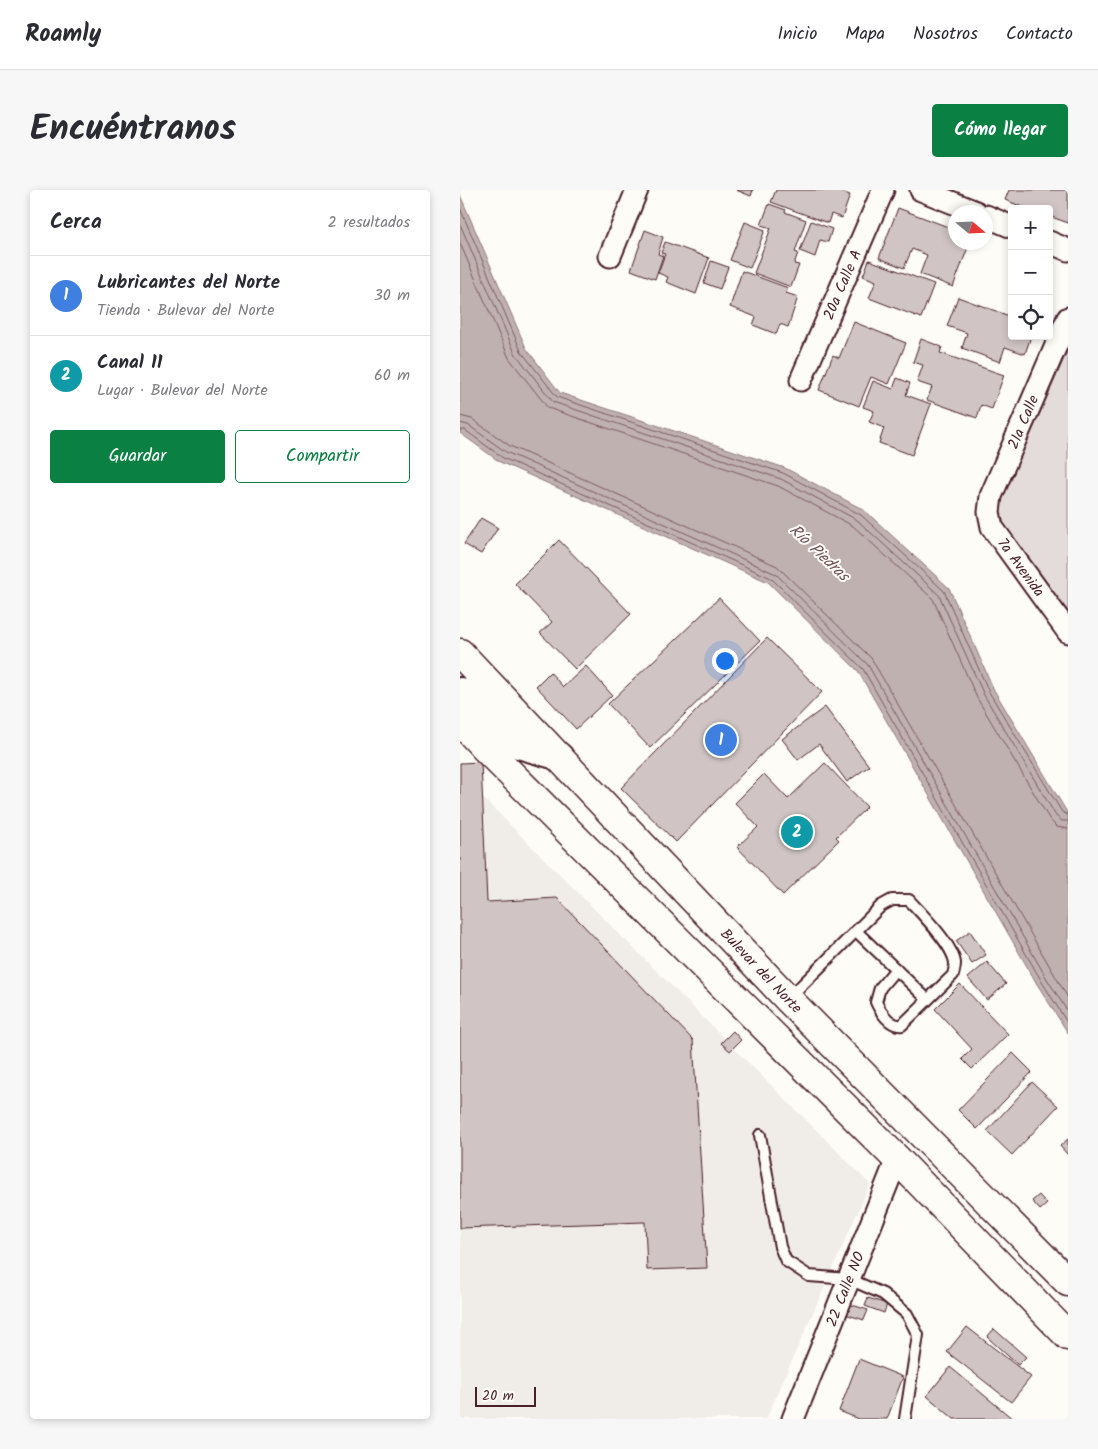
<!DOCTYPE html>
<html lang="es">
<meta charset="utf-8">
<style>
body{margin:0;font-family:Kalam,sans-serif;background:#f7f7f7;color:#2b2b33}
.controls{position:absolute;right:15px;top:15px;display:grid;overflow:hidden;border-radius:5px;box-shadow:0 2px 8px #0003}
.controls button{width:45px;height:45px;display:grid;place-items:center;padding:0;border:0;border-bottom:1px solid #e1e1e2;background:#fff;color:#2b2b33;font:25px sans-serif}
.compass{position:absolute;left:488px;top:15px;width:45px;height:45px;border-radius:50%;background:#fff;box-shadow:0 2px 8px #0003;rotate:109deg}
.scale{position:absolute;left:15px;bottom:12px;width:61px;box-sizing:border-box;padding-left:5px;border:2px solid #4a1f2b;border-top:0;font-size:14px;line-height:18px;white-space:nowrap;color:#4a1f2b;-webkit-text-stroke:4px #fdfcf7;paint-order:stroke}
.you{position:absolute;left:264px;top:470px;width:18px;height:18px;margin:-12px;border:4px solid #fff;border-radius:50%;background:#1a73e8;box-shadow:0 0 0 8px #1a73e833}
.badge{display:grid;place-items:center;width:32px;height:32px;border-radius:50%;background:#0b8043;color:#fff;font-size:16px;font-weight:700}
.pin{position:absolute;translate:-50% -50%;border:2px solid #fff;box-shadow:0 1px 5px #0006}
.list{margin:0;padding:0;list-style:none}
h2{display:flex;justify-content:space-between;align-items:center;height:65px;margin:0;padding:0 20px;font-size:21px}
h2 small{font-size:16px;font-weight:400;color:#7c7c81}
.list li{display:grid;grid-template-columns:32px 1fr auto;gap:15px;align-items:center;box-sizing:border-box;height:80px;padding:0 20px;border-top:1px solid #e1e1e2}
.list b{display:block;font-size:19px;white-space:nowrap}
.list p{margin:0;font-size:16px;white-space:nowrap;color:#7c7c81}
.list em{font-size:16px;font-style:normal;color:#7c7c81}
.actions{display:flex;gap:10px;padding:15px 20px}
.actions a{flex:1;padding:11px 0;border:1px solid #0b8043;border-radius:5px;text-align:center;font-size:18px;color:#0b8043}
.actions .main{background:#0b8043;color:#fff}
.icon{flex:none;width:28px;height:28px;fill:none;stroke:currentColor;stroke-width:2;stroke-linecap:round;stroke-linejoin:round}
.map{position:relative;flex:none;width:608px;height:1229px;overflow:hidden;border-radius:5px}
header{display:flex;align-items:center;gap:30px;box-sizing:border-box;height:70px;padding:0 25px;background:#fff;border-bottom:1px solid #e1e1e2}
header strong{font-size:24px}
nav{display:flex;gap:28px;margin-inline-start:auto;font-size:18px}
.intro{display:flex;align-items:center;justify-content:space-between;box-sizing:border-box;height:120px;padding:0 30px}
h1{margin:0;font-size:35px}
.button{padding:12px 22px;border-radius:5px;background:#0b8043;color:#fff;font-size:18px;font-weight:700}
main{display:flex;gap:30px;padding:0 30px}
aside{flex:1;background:#fff;border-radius:5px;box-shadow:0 2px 8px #0003}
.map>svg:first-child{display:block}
</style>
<header>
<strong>Roamly</strong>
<nav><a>Inicio</a><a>Mapa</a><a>Nosotros</a><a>Contacto</a></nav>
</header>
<div class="intro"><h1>Encuéntranos</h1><a class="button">Cómo llegar</a></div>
<main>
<aside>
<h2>Cerca<small>2 resultados</small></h2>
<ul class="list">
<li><span class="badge" style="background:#3f7fe0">1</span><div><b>Lubricantes del Norte</b><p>Tienda · Bulevar del Norte</p></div><em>30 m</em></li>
<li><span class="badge" style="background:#0f9aa8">2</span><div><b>Canal 11</b><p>Lugar · Bulevar del Norte</p></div><em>60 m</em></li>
</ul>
<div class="actions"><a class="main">Guardar</a><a>Compartir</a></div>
</aside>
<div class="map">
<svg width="608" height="1229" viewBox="0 0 608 1229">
<rect width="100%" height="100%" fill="#fdfcf7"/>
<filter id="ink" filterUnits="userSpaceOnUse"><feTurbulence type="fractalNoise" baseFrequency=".02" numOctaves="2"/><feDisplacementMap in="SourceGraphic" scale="10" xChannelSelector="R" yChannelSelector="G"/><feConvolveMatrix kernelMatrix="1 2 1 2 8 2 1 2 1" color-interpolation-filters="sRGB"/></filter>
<g filter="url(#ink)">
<!-- built -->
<path fill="#f0ece8" d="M0 585 410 994 306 1229H0Z"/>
<!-- green -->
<path fill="#e3dcda" stroke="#967e82" d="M608 160V431L534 327Z"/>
<!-- water -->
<path fill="#c0b1b1" stroke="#91777b" d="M0 5 66 158 100 203 325 278 404 320 489 398 534 500 608 624V843L577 794 398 481 308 392 40 272 0 243Z"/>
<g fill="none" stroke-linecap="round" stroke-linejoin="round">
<!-- shore -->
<g stroke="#795961" stroke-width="1">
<path d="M0 18 61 161 97 207 323 283 401 325 484 401 529 502 602 622 608 625"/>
<path d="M0 34 55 163 93 212 321 289 397 330 479 405 524 505 596 626 602 631H608"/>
<path d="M0 53 49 168 88 218 318 296 393 336 473 409 517 508 590 630 597 637 608 639"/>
<path d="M0 226 12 229 50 256 317 376 411 468 608 808"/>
<path d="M0 233 8 235 46 262 316 384 408 475 587 789 608 822"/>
<path d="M0 240H5L43 268 311 388 403 479 582 792 608 834"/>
</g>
</g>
<!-- building -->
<g fill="#d0c5c4" stroke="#4a1f2b">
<path d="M276 0H293L291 6Z"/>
<path d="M316 0H376L390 5 382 28 371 24 368 33 311 12Z"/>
<path d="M549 0H608V33L589 26V19H568L545 10Z"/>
<path d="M309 14 326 20 325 22 346 30 335 62 338 63 334 74 339 75 331 97 294 83 311 38 301 35Z"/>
<path d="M438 18 496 40V52H510L493 97 460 84 467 65 452 59 444 78 419 68Z"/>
<path d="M351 31 372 39 368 52 360 50 355 67 340 61Z"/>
<path d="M285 32 305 40 290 78 270 70Z"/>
<path d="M185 40 203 47 198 64 203 66 195 89 171 80Z"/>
<path d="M205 52 249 68 236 104 206 92 208 87 198 83 205 64 201 63Z"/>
<path d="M409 70 474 94 461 128 409 108 416 91 403 86Z"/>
<path d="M251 71 268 77 260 99 244 93Z"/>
<path d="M282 81 328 98 326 103 338 107 328 137 320 134 316 144 293 135 296 127 270 117Z"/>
<path d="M498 107 552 127V146H571L565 164 545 157 540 172 502 158 507 143 487 136Z"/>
<path d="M394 132 446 153 429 194 411 187 399 216 359 200 373 165 379 168Z"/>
<path d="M461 149 482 157 480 163 544 185 532 219 521 215 517 228 467 210 472 197 457 192 463 175 453 172Z"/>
<path d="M437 188 450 193 446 205 471 214 452 265 419 253 424 238 409 232 414 221 403 217 413 191 433 199Z"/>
<path d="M21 328 38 338 21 364 4 354Z"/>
<path d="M99 350 171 424 115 479 80 443 92 432 55 394Z"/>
<path d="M259 408 300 451 190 558 148 514Z"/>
<path d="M307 448 362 502 216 652 161 598Z"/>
<path d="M126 476 152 505 116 539 76 496 90 482 103 497Z"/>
<path d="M365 517 409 576 387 592 359 554 338 570 322 549Z"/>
<path d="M21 572 27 712 97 708 233 850 247 1078 187 1080 185 1032 0 1038V573Z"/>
<path d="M365 573 407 617 376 647 379 650 323 705 277 657 298 637 275 613 304 584 328 609Z"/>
<path d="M510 741 526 765 512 774 496 751Z"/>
<path d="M527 772 546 794 527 810 508 788Z"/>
<path d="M500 794 548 844 512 879 502 869 512 859 475 819Z"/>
<path d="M273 841 281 850 270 861 261 853Z"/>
<path d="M553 863 572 882 517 939 498 920Z"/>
<path d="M572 892 598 916 552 965 527 941Z"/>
<path d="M608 949V963L607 964 600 956Z"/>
<path d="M579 1005 587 1014 580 1020 572 1011Z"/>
<path d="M408 1108 427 1114 424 1123 405 1116Z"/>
<path d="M389 1114 408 1120 404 1130 385 1124Z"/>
<path d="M507 1137 571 1187 551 1212 487 1162Z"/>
<path d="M534 1139 566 1167 558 1175 527 1147Z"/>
<path d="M399 1169 443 1187 427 1229H399L379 1221Z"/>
<path d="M490 1177 553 1229H494L467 1206Z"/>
</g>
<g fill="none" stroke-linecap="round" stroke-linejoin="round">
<defs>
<g id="service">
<path d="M396 741 467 809"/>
<path d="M329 808 421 716 432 710H449C462 724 493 755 495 773 495 777 494 781 493 785L442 835C430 837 420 821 416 812L420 798 436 779"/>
<path d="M300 945 320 1057 326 1071 349 1086 389 1089 423 1104 447 1124 458 1145 445 1229"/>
</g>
<g id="minor">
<path d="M461 0 516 22"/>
<path d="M526 26 552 37"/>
<path d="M589 52 608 60"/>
<path d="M150 66 177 0"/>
<path id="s1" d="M608 128 531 306 529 322 532 337 608 442"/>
<path id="s2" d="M341 190 423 0"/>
<path id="s3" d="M333 1229 437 969"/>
</g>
<path id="tertiary" d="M0 501 55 554 100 567"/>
<g id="trunk">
<path id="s4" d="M0 463 328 809 608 1092"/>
<path d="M0 531 24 557 437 969 608 1146"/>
</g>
</defs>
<!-- service casing -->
<use href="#service" stroke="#4a1f2b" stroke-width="14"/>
<!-- minor casing -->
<use href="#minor" stroke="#4a1f2b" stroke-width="25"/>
<!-- tertiary casing -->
<use href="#tertiary" stroke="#4a1f2b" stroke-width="30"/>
<!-- trunk casing -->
<use href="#trunk" stroke="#4a1f2b" stroke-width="31"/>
<!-- service -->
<use href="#service" stroke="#fdfcf7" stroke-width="10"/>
<!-- minor -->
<use href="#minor" stroke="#fdfcf7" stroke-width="21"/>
<!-- tertiary -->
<use href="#tertiary" stroke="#fdfcf7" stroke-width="26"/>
<!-- trunk -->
<use href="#trunk" stroke="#fdfcf7" stroke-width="28"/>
</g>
</g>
<g text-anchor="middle" stroke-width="4" stroke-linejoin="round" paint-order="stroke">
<!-- street labels -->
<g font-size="15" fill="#4a1f2b" stroke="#fdfcf7">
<text dy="5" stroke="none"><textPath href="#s2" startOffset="104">20a Calle A</textPath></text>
<text transform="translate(563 232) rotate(-67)" y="5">21a Calle</text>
<text dy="5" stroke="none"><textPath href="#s1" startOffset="275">7a Avenida</textPath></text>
<text dy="5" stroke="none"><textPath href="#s4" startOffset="438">Bulevar del Norte</textPath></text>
<text dy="5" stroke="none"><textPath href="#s3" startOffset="140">22 Calle NO</textPath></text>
</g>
<!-- water labels -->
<g font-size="16" font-style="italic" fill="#73525a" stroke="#fdfcf7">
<text transform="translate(360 362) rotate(43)" y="6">Río Piedras</text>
</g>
</g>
</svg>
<div class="controls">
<button>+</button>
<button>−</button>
<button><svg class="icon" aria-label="locate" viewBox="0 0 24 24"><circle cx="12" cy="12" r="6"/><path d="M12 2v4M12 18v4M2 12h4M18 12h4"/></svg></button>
</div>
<svg class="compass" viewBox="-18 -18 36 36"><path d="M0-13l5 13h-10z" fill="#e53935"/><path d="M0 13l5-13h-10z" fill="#7c7c81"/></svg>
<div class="scale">20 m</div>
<div class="you"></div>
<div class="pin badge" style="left:261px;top:550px;background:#3f7fe0">1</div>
<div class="pin badge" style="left:337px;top:642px;background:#0f9aa8">2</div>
</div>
</main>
